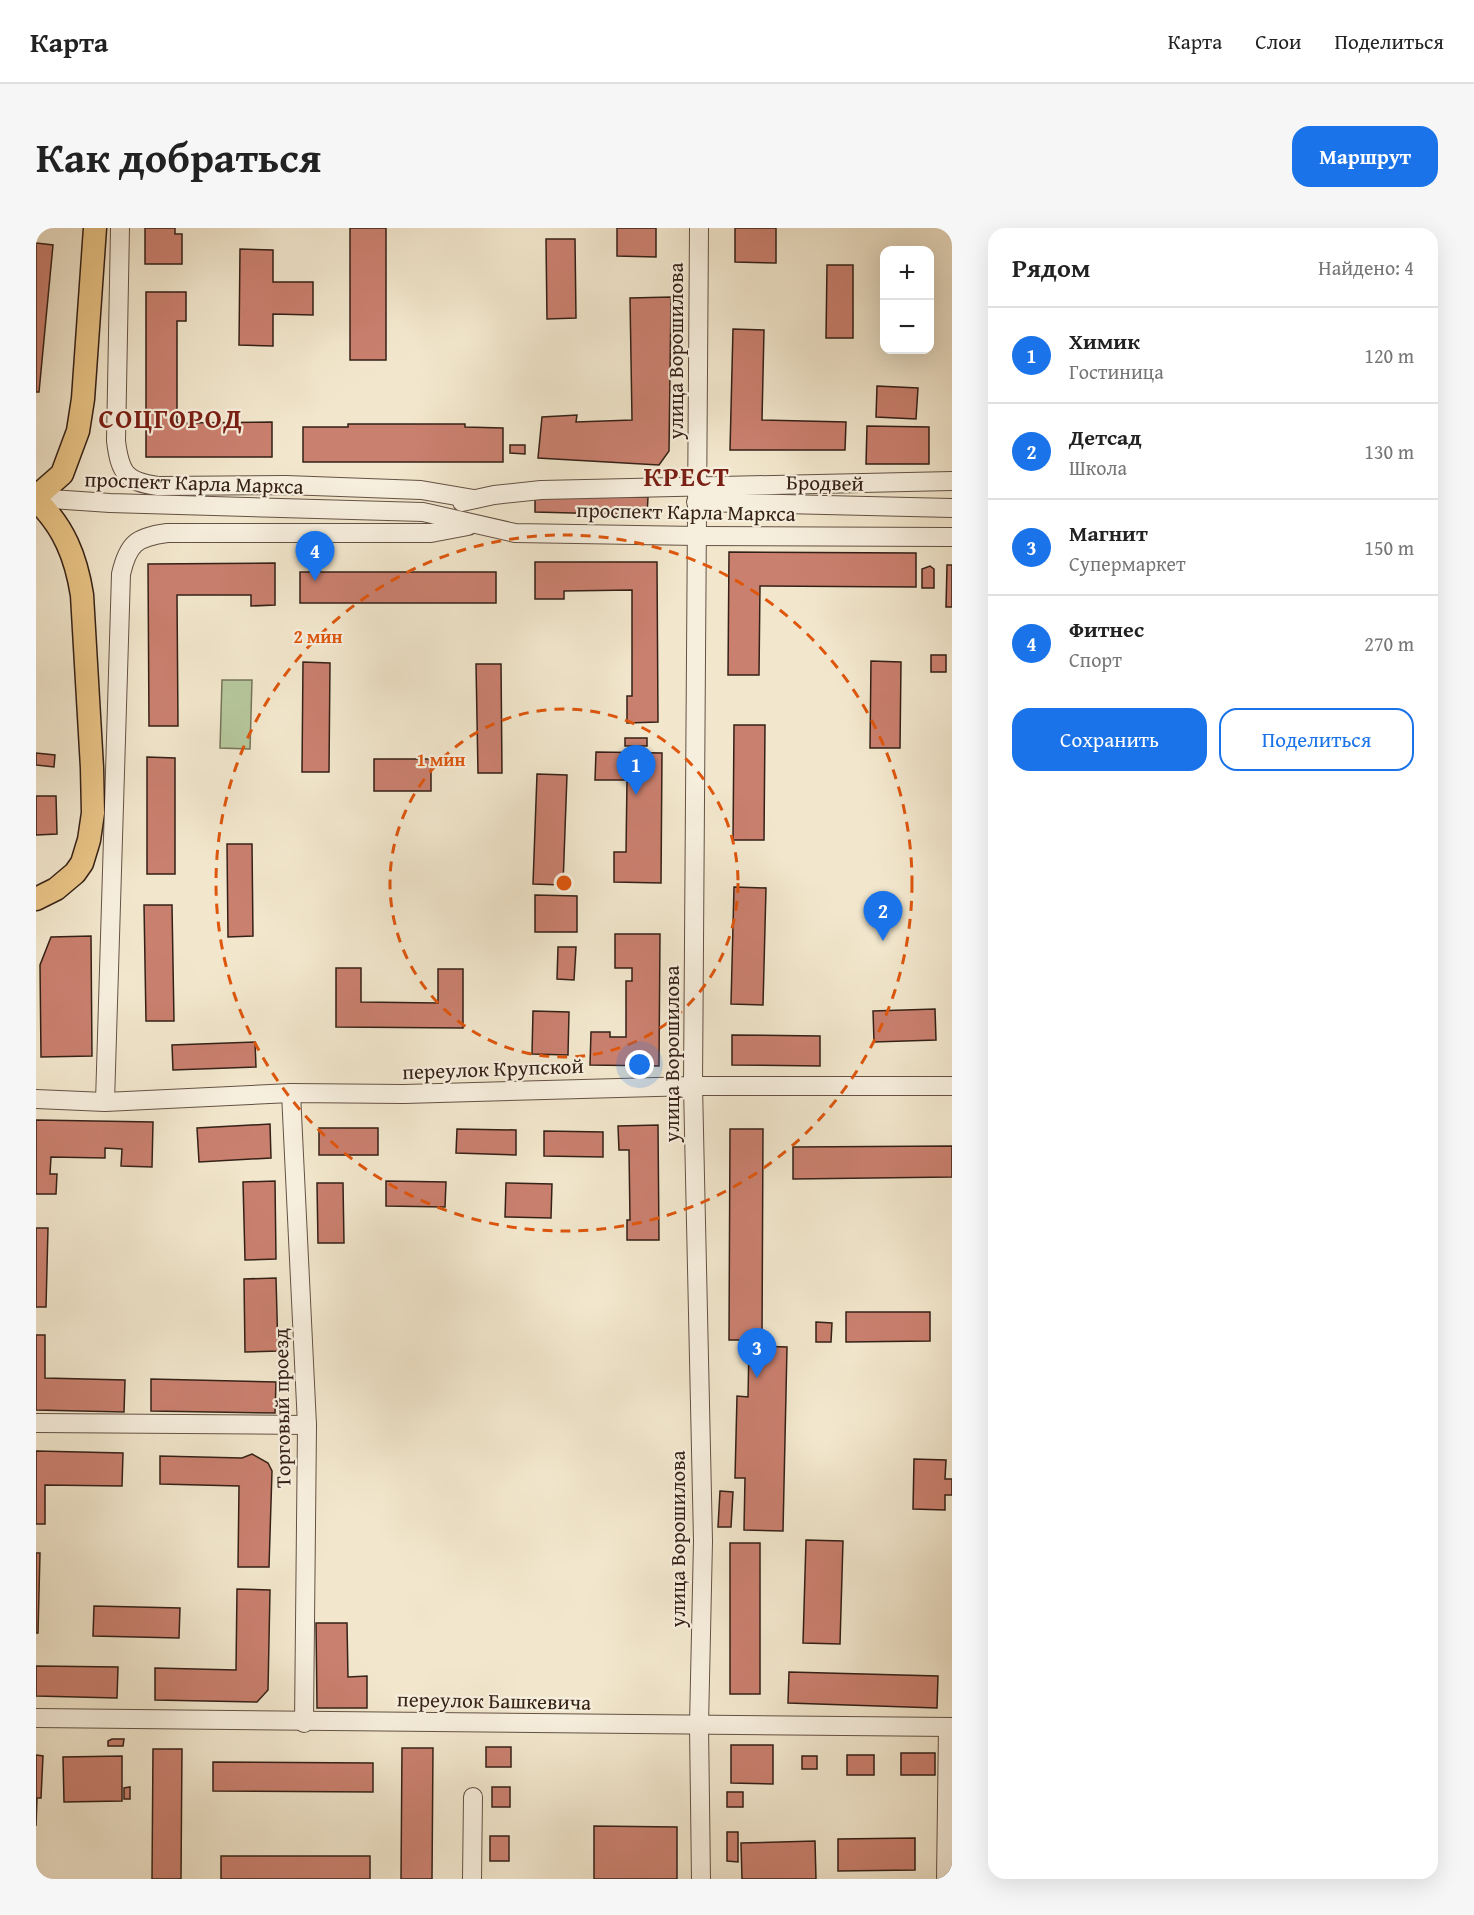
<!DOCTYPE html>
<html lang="ru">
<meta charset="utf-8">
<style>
body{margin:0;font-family:"Gentium Book Plus",serif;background:#f6f6f6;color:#222}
.controls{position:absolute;right:18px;top:18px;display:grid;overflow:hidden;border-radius:12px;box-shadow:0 6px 24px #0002}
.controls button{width:54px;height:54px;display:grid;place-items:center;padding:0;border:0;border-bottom:2px solid #e0e0e0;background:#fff;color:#222;font:30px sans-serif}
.you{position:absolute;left:604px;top:837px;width:21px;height:21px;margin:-15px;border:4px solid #fff;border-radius:50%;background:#1a73e8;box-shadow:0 0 0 9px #1a73e833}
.badge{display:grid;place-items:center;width:39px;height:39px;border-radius:50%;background:#1a73e8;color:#fff;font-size:20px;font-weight:700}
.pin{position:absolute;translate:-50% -50px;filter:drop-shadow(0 2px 3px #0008)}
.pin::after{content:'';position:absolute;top:32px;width:21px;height:18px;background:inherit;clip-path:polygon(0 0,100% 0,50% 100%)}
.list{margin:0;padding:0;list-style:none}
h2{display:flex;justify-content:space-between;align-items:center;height:78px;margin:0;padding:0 24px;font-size:26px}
h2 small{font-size:20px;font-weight:400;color:#767676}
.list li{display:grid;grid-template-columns:39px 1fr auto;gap:18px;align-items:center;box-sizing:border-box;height:96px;padding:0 24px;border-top:2px solid #e0e0e0}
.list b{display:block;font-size:22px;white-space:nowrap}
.list p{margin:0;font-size:20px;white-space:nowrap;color:#767676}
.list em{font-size:20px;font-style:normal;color:#767676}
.actions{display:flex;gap:12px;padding:18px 24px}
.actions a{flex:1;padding:14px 0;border:2px solid #1a73e8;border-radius:18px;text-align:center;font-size:21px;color:#1a73e8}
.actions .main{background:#1a73e8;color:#fff}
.map{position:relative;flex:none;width:916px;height:1651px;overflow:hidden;border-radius:18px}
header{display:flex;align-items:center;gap:36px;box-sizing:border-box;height:84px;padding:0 30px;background:#fff;border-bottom:2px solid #e0e0e0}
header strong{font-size:28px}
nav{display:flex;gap:33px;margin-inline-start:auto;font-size:21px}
.intro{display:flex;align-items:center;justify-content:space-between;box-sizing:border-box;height:144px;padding:0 36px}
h1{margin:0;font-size:42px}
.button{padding:15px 27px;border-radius:18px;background:#1a73e8;color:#fff;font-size:21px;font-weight:700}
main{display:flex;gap:36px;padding:0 36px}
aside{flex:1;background:#fff;border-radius:18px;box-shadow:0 6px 24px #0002}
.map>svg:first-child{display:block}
</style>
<header>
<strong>Карта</strong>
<nav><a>Карта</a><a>Слои</a><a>Поделиться</a></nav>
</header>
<div class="intro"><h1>Как добраться</h1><a class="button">Маршрут</a></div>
<main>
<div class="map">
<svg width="916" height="1651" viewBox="0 0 916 1651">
<rect width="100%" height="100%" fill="#f2e7cd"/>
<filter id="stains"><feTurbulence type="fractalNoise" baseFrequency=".00333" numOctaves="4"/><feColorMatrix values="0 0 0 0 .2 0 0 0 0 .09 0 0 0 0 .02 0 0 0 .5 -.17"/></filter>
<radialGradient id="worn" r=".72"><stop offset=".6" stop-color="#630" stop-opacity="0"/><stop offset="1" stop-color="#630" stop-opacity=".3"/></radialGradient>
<!-- green -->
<path fill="#b6c79c" stroke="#76745a" stroke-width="1.5" d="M186 452H216L214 521 184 520Z"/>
<!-- building -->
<g fill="#ca806f" stroke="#352117" stroke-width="1.5">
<path d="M109 0H139V6H146V36H109Z"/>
<rect x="314" y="0" width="36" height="132"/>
<path d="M581 0H620V29L581 28Z"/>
<path d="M699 0H740V35L699 34Z"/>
<path d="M510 11H539L540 90 511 91Z"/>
<path d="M0 15 17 17 3 164H0Z"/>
<path d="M204 21 237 22V54H277V87L237 86V118L203 117Z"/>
<path d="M791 37H817V110H790Z"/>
<path d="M110 64H150V93H141V195L236 194V229H110Z"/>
<path d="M635 69 633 223 623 237 502 230 506 189 541 187 540 194 596 192 594 70Z"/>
<path d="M697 101 728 102 726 192 810 194 809 222H694Z"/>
<path d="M841 158 882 160 880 191 840 189Z"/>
<path d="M312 196H429V199L467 200V234H267V199H312Z"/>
<path d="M831 198 893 199V236H830Z"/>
<path d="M474 217H489V226L474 225Z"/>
<path d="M499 269H612L611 287 499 284Z"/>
<path d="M693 324 880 325V359L724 358 723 447H692Z"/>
<path d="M499 334H621L622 494 591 495V468H596V362L528 363V371H499Z"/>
<path d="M239 335V377L215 378V367H141L142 498H113L112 336Z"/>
<path d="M911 337H916V379H910Z"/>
<path d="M894 338 898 341V360H886V341Z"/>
<rect x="264" y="344" width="196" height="31"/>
<rect x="895" y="427" width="15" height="17"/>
<path d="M835 433 865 434 864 520H834Z"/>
<path d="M267 434 294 435 293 544H266Z"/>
<path d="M440 436H465L466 545H442Z"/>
<path d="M698 497H729L728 612H697Z"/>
<rect x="589" y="510" width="22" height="8"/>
<path d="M560 524 626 525 625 655 578 654V624H590L591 552H559Z"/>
<path d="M0 525 19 527 18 539 0 537Z"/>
<path d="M111 529 139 530V646H111Z"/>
<rect x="338" y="531" width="57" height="32"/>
<path d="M501 546 531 547 527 657 497 656Z"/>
<path d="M0 568H20L21 606 0 607Z"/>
<path d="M191 616H216L217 708 192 709Z"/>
<path d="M698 659 730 660 727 777 695 776Z"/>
<path d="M499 667 541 668V704H499Z"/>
<path d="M108 677H136L138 793H110Z"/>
<path d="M579 706H624L623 838 554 837 555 804H574V809H590V753H596V740H579Z"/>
<path d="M55 708 56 828 5 829 4 737 15 709Z"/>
<path d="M522 719H540L538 752 521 751Z"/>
<path d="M300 740H325V774L402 775V741H427V800L300 799Z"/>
<path d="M899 781 900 812 838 814 837 783Z"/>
<path d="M497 783 533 784 532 827 496 826Z"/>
<path d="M696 807 784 808V838L696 837Z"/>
<path d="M219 814 220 839 137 842 136 817Z"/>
<path d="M0 892 117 894 116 939 85 938 86 921 69 920V930L15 929 14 946H21L20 966H0Z"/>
<path d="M234 896 235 930 163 934 161 900Z"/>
<path d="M622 897 623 1012H591V992H594L593 922H583L582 898Z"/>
<rect x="283" y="900" width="59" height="27"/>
<path d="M421 901 480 902V927L420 925Z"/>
<path d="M694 901H727L726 1112H693Z"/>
<path d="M508 903 567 904V929L508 928Z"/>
<path d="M916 918V949L757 951V919Z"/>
<path d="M239 953 240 1031 209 1032 207 954Z"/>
<path d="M350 953 410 954 409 979 350 978Z"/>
<path d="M281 955H307L308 1015H282Z"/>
<path d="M470 955 516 956 515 990 469 989Z"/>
<path d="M0 1000H12L10 1079H0Z"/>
<path d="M240 1050 242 1123 209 1124 208 1051Z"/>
<path d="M810 1084H894V1113L810 1114Z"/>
<path d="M780 1094 796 1095 795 1114H780Z"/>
<path d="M0 1107H9V1150L89 1152 88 1184 0 1182Z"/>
<path d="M713 1118 751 1119 747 1303 708 1302 709 1250H699L701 1168 712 1169Z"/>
<path d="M115 1151 240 1154 239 1185 115 1183Z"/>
<path d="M0 1223 87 1225 86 1258 9 1257V1296H0Z"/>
<path d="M216 1226 232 1235 236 1243 233 1339H202L203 1258 124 1256V1228L206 1230Z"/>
<path d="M878 1231 910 1232 909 1251H916V1267H909V1282L877 1281Z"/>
<path d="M684 1263 697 1264 695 1299H682Z"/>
<path d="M770 1312 807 1313 804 1416 767 1415Z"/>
<rect x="694" y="1315" width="30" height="151"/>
<path d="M0 1325H4L2 1405H0Z"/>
<path d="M201 1361 234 1362 232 1462 221 1474 119 1472V1440L200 1442Z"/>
<path d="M58 1378 144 1380 143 1410 57 1408Z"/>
<path d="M280 1395H311L312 1449 331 1448V1480H281Z"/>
<path d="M0 1438 82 1439 81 1470 0 1468Z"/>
<path d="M753 1444 902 1448 901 1480 752 1475Z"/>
<path d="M76 1511H88L87 1518H72V1513Z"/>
<path d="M695 1517H737V1556L695 1555Z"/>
<rect x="450" y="1519" width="25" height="20"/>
<path d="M366 1520H397L396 1651H365Z"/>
<path d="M117 1521H146L145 1651H116Z"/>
<rect x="865" y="1525" width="34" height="22"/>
<path d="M0 1527 7 1528 5 1570H1L0 1598Z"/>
<rect x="811" y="1527" width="27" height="20"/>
<path d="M86 1528V1573L28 1574 27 1529Z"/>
<rect x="766" y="1528" width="15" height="13"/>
<path d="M177 1534 337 1535V1564L177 1563Z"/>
<path d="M94 1559V1571H88V1560Z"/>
<rect x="456" y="1559" width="18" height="20"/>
<rect x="691" y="1564" width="16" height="15"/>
<path d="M558 1598 641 1599V1651H558Z"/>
<path d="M691 1604H702V1634L691 1633Z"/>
<rect x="454" y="1608" width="19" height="25"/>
<path d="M879 1610V1642L802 1643V1611Z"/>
<path d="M779 1613 780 1651H706L705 1615Z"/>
<rect x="185" y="1628" width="149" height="23"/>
</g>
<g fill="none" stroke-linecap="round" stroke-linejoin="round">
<defs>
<g id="minor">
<path d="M84 0 80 213C84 245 90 254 122 258L250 257 385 262 438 271"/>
<path d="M663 0 657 858 667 1313 663 1497 665 1651"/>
<path d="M0 270 74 275 387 284 479 305 661 308 916 309"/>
<path d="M426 274 458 267 505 262 916 253"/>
<path d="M660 274 916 280"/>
<path d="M255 865 271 1197 268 1495"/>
<path d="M0 871 69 874 255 865 368 866 657 858H916"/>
<path d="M69 874 85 346C92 316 100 309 131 305H395L432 298"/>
<path d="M0 1195 271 1197"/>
<path d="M0 1490 916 1499"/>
<path d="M436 1651 437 1569"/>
<path d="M910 1651 912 1499"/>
</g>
<g id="major">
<path d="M0 269 26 246 42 203 47 171 59 0"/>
<path d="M0 272C28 299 40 329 46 367L56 540 57 585 53 612 46 635 39 645 20 661 0 671"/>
</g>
</defs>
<!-- minor casing -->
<use href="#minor" stroke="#645244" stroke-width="20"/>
<!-- major casing -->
<use href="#major" stroke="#352117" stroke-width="25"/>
<!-- minor -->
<use href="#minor" stroke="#f7efde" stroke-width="18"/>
<!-- major -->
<use href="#major" stroke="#e9c486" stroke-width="22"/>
</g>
<!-- distance rings -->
<g fill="none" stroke="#df560d" stroke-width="3" stroke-dasharray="10 8">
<circle cx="528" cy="655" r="174"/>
<circle cx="528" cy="655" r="348"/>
</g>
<g text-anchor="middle" stroke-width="4.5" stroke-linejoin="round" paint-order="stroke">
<!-- street labels -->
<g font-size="21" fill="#352117" stroke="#f7efde">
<text transform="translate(640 123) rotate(-90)" y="7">улица Ворошилова</text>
<text transform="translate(158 255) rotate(2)" y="7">проспект Карла Маркса</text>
<text transform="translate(789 255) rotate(1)" y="7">Бродвей</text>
<text transform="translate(650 284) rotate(1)" y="7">проспект Карла Маркса</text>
<text transform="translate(636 826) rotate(-90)" y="7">улица Ворошилова</text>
<text transform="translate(457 841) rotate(-2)" y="7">переулок Крупской</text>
<text transform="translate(246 1180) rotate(-91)" y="7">Торговый проезд</text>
<text transform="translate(642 1311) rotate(-90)" y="7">улица Ворошилова</text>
<text transform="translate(458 1473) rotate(1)" y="7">переулок Башкевича</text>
</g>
<!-- district labels -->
<g font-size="27" font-weight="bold" letter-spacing="1.5" fill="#7a1f14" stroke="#f7efde">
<text x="135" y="200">СОЦГОРОД</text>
<text x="651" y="258">КРЕСТ</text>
</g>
</g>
<circle cx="528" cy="655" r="9" fill="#df560d" stroke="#f7efde" stroke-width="3"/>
<g font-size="18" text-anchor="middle" font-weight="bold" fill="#df560d" stroke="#f7efde" stroke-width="4.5" stroke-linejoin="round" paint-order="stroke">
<text x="282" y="415">2 мин</text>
<text x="405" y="538">1 мин</text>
</g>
<rect width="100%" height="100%" filter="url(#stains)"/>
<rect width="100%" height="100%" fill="url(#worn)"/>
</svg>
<div class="controls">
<button>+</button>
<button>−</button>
</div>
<div class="you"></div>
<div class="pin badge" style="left:600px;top:567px">1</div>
<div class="pin badge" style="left:847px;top:713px">2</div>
<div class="pin badge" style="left:721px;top:1150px">3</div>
<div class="pin badge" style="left:279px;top:353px">4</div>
</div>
<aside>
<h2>Рядом<small>Найдено: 4</small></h2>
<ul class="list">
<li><span class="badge">1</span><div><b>Химик</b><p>Гостиница</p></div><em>120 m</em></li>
<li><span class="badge">2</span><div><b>Детсад</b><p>Школа</p></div><em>130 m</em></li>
<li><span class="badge">3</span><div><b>Магнит</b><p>Супермаркет</p></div><em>150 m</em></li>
<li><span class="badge">4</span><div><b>Фитнес</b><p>Спорт</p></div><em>270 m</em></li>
</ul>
<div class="actions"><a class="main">Сохранить</a><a>Поделиться</a></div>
</aside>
</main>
